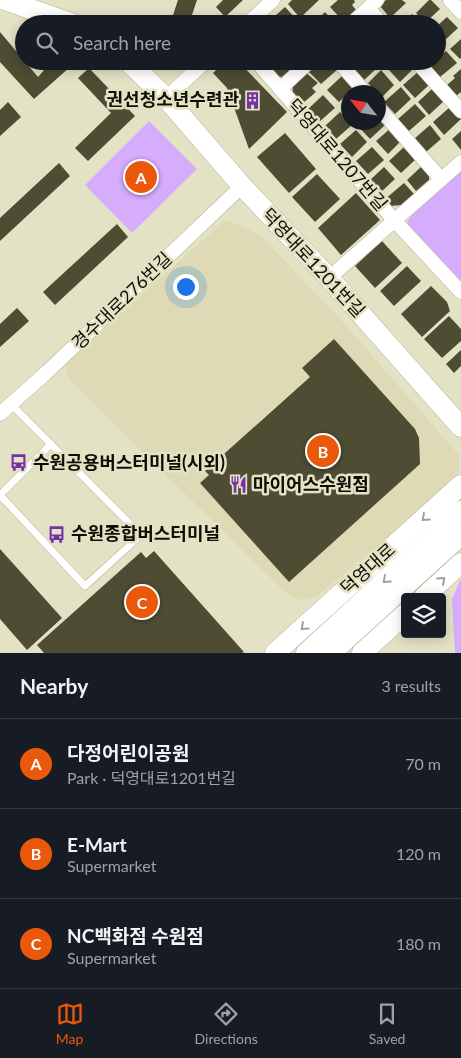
<!DOCTYPE html>
<meta charset="utf-8">
<style>
body{margin:0;font-family:Lato,"Noto Sans KR",sans-serif;background:#242831;color:#f1f3f6}
.controls{position:absolute;right:15px;bottom:15px;display:grid;overflow:hidden;border-radius:5px;box-shadow:0 2px 12px #0003}
.controls button{width:45px;height:45px;display:grid;place-items:center;padding:0;border:0;border-bottom:1px solid #363941;background:#171b24;color:#f1f3f6;font:25px sans-serif}
.compass{position:absolute;left:341px;top:85px;width:45px;height:45px;border-radius:50%;background:#171b24;box-shadow:0 2px 12px #0003;rotate:301deg}
.you{position:absolute;left:185px;top:286px;width:18px;height:18px;margin:-12px;border:4px solid #fff;border-radius:50%;background:#1a73e8;box-shadow:0 0 0 8px #1a73e833}
.badge{display:grid;place-items:center;width:32px;height:32px;border-radius:50%;background:#ea580c;color:#fff;font-size:16px;font-weight:700}
.pin{position:absolute;translate:-50% -50%;border:2px solid #fff;box-shadow:0 1px 5px #0006}
.list{margin:0;padding:0;list-style:none}
h2{display:flex;justify-content:space-between;align-items:center;height:65px;margin:0;padding:0 20px;font-size:21px}
h2 small{font-size:16px;font-weight:400;color:#9ea1a6}
.list li{display:grid;grid-template-columns:32px 1fr auto;gap:15px;align-items:center;box-sizing:border-box;height:90px;padding:0 20px;border-top:1px solid #363941}
.list b{display:block;font-size:19px;white-space:nowrap}
.list p{margin:0;font-size:16px;white-space:nowrap;color:#9ea1a6}
.list em{font-size:16px;font-style:normal;color:#9ea1a6}
.icon{flex:none;width:28px;height:28px;fill:none;stroke:currentColor;stroke-width:2;stroke-linecap:round;stroke-linejoin:round}
.map{position:relative;flex:none;width:461px;height:653px;overflow:hidden}
.search{position:absolute;background:#171b24;box-shadow:0 2px 12px #0003;left:15px;right:15px;top:15px;height:55px;display:flex;align-items:center;gap:12px;box-sizing:border-box;padding:0 18px;border-radius:28px;color:#9ea1a6;font-size:19px}
.sheet{height:335px;background:#171b24}
nav{display:flex;justify-content:space-around;align-items:center;box-sizing:border-box;height:70px;border-top:1px solid #363941;background:#171b24;font-size:14px;color:#9ea1a6}
nav a{display:grid;justify-items:center;gap:2px}
nav .on{color:#ea580c}
.map>svg:first-child{display:block}
</style>
<div class="map">
<svg width="461" height="653" viewBox="0 0 461 653">
<rect width="100%" height="100%" fill="#e4e2c5"/>
<!-- built -->
<path fill="#dddab5" d="M225 220 243 226 261 236 341 320 458 454 460 466 456 480 317 596 301 600 287 594 70 381 66 372 67 362Z"/>
<!-- green -->
<g fill="#d6acfd">
<path d="M149 121 197 169 132 233 85 185Z"/>
<path d="M461 171V284L410 228 407 223 410 217Z"/>
<path d="M461 579V653H455L452 599Z"/>
</g>
<!-- building -->
<g fill="#4e4c33">
<path d="M178 0H197L189 24H170Z"/>
<path d="M223 0H243L225 17 216 7Z"/>
<path d="M292 0H319L300 18 288 4Z"/>
<path d="M338 0H354L355 2 352 5 356 10 343 21 330 7Z"/>
<path d="M386 0H402L406 3 390 18 380 6Z"/>
<path d="M429 0H431L440 9 425 23 416 13Z"/>
<path d="M285 7 298 21 294 24H266Z"/>
<path d="M325 12 336 24H313Z"/>
<path d="M412 14 421 24H401Z"/>
<path d="M447 17 458 28 444 41 437 33V26Z"/>
<path d="M0 32 38 77 52 61H64L70 67 34 99 0 62Z"/>
<path d="M461 39V58L460 59 450 49Z"/>
<path d="M446 51 457 63 440 77 430 65 434 61H437V59Z"/>
<path d="M225 61H238L287 112 249 149 227 88 213 73Z"/>
<path d="M271 61H294L297 65 282 77 271 75 265 67Z"/>
<path d="M315 61H331L338 69 321 84 307 70Z"/>
<path d="M359 61H374L378 67 363 81 351 68Z"/>
<path d="M396 61H410L415 67 400 82 388 69Z"/>
<path d="M89 68 135 116 88 161 75 148 111 113 78 78Z"/>
<path d="M461 69V92L456 96 447 85 455 78 453 76Z"/>
<path d="M381 70 394 85 381 98 378 92H376L368 83Z"/>
<path d="M304 71 318 83 312 88 316 92 303 103 293 92 292 83Z"/>
<path d="M419 71 430 84 415 98 403 85Z"/>
<path d="M343 75 354 88 339 102 327 90Z"/>
<path d="M401 87 411 99 395 114 384 102Z"/>
<path d="M433 88 445 100 429 115 418 102Z"/>
<path d="M323 95 335 108 319 122 308 109Z"/>
<path d="M8 102 21 117 0 136V110Z"/>
<path d="M415 104 426 116 409 131 398 119Z"/>
<path d="M450 107 461 119 444 135 433 122Z"/>
<path d="M340 112 352 125 336 139 325 126Z"/>
<path d="M378 117 385 125 370 139 358 126 362 122H378Z"/>
<path d="M430 125 441 139 426 152 414 139Z"/>
<path d="M392 127 403 139 388 154 376 141Z"/>
<path d="M356 130 367 142 352 157 340 144Z"/>
<path d="M461 131V150L452 139Z"/>
<path d="M285 133 316 169 289 193 257 157Z"/>
<path d="M405 146 416 159 401 173 389 161Z"/>
<path d="M372 147 384 160 368 174 356 161Z"/>
<path d="M59 163 70 176 0 241V218Z"/>
<path d="M423 165 429 172V180L416 191 407 180Z"/>
<path d="M384 167 395 179 380 193 369 181Z"/>
<path d="M317 174 340 199 315 222 292 197Z"/>
<path d="M404 183 414 194 402 205 390 206 384 200Z"/>
<path d="M356 193 380 220 341 255 318 228Z"/>
<path d="M117 224 128 237 55 305 43 292Z"/>
<path d="M382 241 402 263 375 288 355 266Z"/>
<path d="M407 266 421 281 394 306 380 291Z"/>
<path d="M431 286 447 302 450 311 422 337 401 314Z"/>
<path d="M17 308 29 321 0 347V324Z"/>
<path d="M449 316 461 329V341L442 358 424 339Z"/>
<path d="M334 339 415 429 419 438 420 464 289 582 200 483 209 475 205 471 310 377 302 368Z"/>
<path d="M461 350V366L454 373 446 364Z"/>
<path d="M0 549 62 618 27 650 0 619Z"/>
<path d="M154 551 244 652 242 653H44L37 645 141 552 146 558Z"/>
</g>
<g fill="none" stroke-linecap="round" stroke-linejoin="round">
<defs>
<g id="lane">
<path d="M0 495 85 586 141 535 11 404"/>
<path d="M0 495 51 444"/>
</g>
<g id="street">
<path d="M450 0 461 12"/>
<path d="M368 8 382 24"/>
<path d="M247 24 273 0"/>
<path d="M351 24 377 0"/>
<path d="M256 61 394 220 461 292"/>
<path d="M338 61 365 92"/>
<path d="M416 61 461 111"/>
<path d="M280 89 310 61"/>
<path d="M166 98 206 61"/>
<path d="M378 107 441 179"/>
<path d="M329 278 461 162"/>
<path d="M0 414 47 372 242 186"/>
</g>
<g id="secondary">
<path d="M5 0 73 24"/>
<path d="M128 61 166 98 242 186 329 278 461 427"/>
<path d="M424 597 461 563"/>
<path d="M275 653 461 485"/>
<path d="M306 653 461 511"/>
<path d="M331 653 461 535"/>
<path d="M362 653 405 614"/>
</g>
</defs>
<!-- lane casing -->
<use href="#lane" stroke="#b4b295" stroke-width="8"/>
<!-- street casing -->
<use href="#street" stroke="#b4b295" stroke-width="15"/>
<!-- secondary casing -->
<use href="#secondary" stroke="#b4b295" stroke-width="21"/>
<!-- lane -->
<use href="#lane" stroke="#fff" stroke-width="7"/>
<!-- street -->
<use href="#street" stroke="#fff" stroke-width="14"/>
<!-- secondary -->
<use href="#secondary" stroke="#fff" stroke-width="20"/>
</g>
<!-- one-way arrows -->
<defs><path id="oneway-chevron" d="M-2-3.5L2.5 0L-2 3.5" fill="none" stroke-width="1.6" stroke-linecap="round" stroke-linejoin="round" transform="scale(1.25)"/></defs>
<g stroke="#9f9f9b">
<use href="#oneway-chevron" transform="translate(425 518) rotate(138)"/>
<use href="#oneway-chevron" transform="translate(386 580) rotate(138)"/>
<use href="#oneway-chevron" transform="translate(442 580) rotate(-42)"/>
<use href="#oneway-chevron" transform="translate(304 627) rotate(138)"/>
</g>
<!-- icons -->
<defs>
<symbol id="building-bare" viewBox="-9 -9 18 18"><path d="M-4-6H4V6H1V3H-1V6H-4ZM-2.5-4.3h1.7v1.8h-1.7ZM.8-4.3h1.7v1.8H.8ZM-2.5-1h1.7V.8h-1.7ZM.8-1h1.7V.8H.8Z" fill="#7532a6" stroke="#e4e2c5" stroke-width="2.5" paint-order="stroke"/></symbol>
<symbol id="bus-bare" viewBox="-9 -9 18 18"><path d="M-5-6H5V4H4V6H2V4H-2V6H-4V4H-5ZM-3.5-4V0h7V-4ZM-3.5 1.2v1.5H-2V1.2ZM2 1.2v1.5H3.5V1.2Z" fill="#7532a6" stroke="#e4e2c5" stroke-width="2.5" paint-order="stroke"/></symbol>
<symbol id="restaurant-bare" viewBox="-9 -9 18 18"><path d="M-5-6h1v4h1v-4h1v4h1v-4h1v5L-1.5 .5V6h-2V.5L-5-1ZM5-6V6H3V1.5H1.5Q1.5-4 5-6Z" fill="#7532a6" stroke="#e4e2c5" stroke-width="2.5" paint-order="stroke"/></symbol>
</defs>
<g fill-rule="evenodd">
<use href="#building-bare" x="240" y="88" width="25" height="25"/>
<use href="#bus-bare" x="6" y="450" width="25" height="25"/>
<use href="#restaurant-bare" x="226" y="472" width="25" height="25"/>
<use href="#bus-bare" x="44" y="522" width="25" height="25"/>
</g>
<g text-anchor="middle" stroke-width="5" stroke-linejoin="round" paint-order="stroke">
<!-- poi labels -->
<g font-size="18" font-weight="bold" fill="#0f0e05" stroke="#e4e2c5" text-anchor="start">
<text x="239" y="106" text-anchor="end">권선청소년수련관</text>
<text x="33" y="469">수원공용버스터미널(시외)</text>
<text x="253" y="491">마이어스수원점</text>
<text x="71" y="540">수원종합버스터미널</text>
</g>
<!-- street labels -->
<g font-size="18" fill="#0f0e05" stroke="#e4e2c5">
<text transform="translate(337 155) rotate(49)" y="6">덕영대로1207번길</text>
<text transform="translate(313 263) rotate(47)" y="6">덕영대로1201번길</text>
<text transform="translate(122 301) rotate(-44)" y="6">경수대로276번길</text>
<text transform="translate(368 569) rotate(-42)" y="6">덕영대로</text>
</g>
</g>
</svg>
<div class="controls">
<button><svg class="icon" aria-label="layers" viewBox="0 0 24 24"><path d="M12 4l9 5-9 5-9-5zM3 14l9 5 9-5"/></svg></button>
</div>
<svg class="compass" viewBox="-18 -18 36 36"><path d="M0-13l5 13h-10z" fill="#e53935"/><path d="M0 13l5-13h-10z" fill="#9ea1a6"/></svg>
<div class="you"></div>
<div class="pin badge" style="left:141px;top:177px">A</div>
<div class="pin badge" style="left:323px;top:451px">B</div>
<div class="pin badge" style="left:142px;top:602px">C</div>
<div class="search"><svg class="icon" aria-label="search" viewBox="0 0 24 24"><circle cx="10" cy="10" r="6"/><path d="M15 15l6 6"/></svg>Search here</div>
</div>
<section class="sheet">
<h2>Nearby<small>3 results</small></h2>
<ul class="list">
<li><span class="badge">A</span><div><b>다정어린이공원</b><p>Park · 덕영대로1201번길</p></div><em>70 m</em></li>
<li><span class="badge">B</span><div><b>E-Mart</b><p>Supermarket</p></div><em>120 m</em></li>
<li><span class="badge">C</span><div><b>NC백화점 수원점</b><p>Supermarket</p></div><em>180 m</em></li>
</ul>
</section>
<nav>
<a class="on"><svg class="icon" aria-label="map" viewBox="0 0 24 24"><path d="M3 6l6-2 6 2 6-2v14l-6 2-6-2-6 2zM9 4v14M15 6v14"/></svg>Map</a>
<a><svg class="icon" aria-label="directions" viewBox="0 0 24 24"><path d="M12 3l9 9-9 9-9-9zM9 14v-3h6M13 9l2 2-2 2"/></svg>Directions</a>
<a><svg class="icon" aria-label="saved" viewBox="0 0 24 24"><path d="M7 4h10v16l-5-4-5 4z"/></svg>Saved</a>
</nav>
